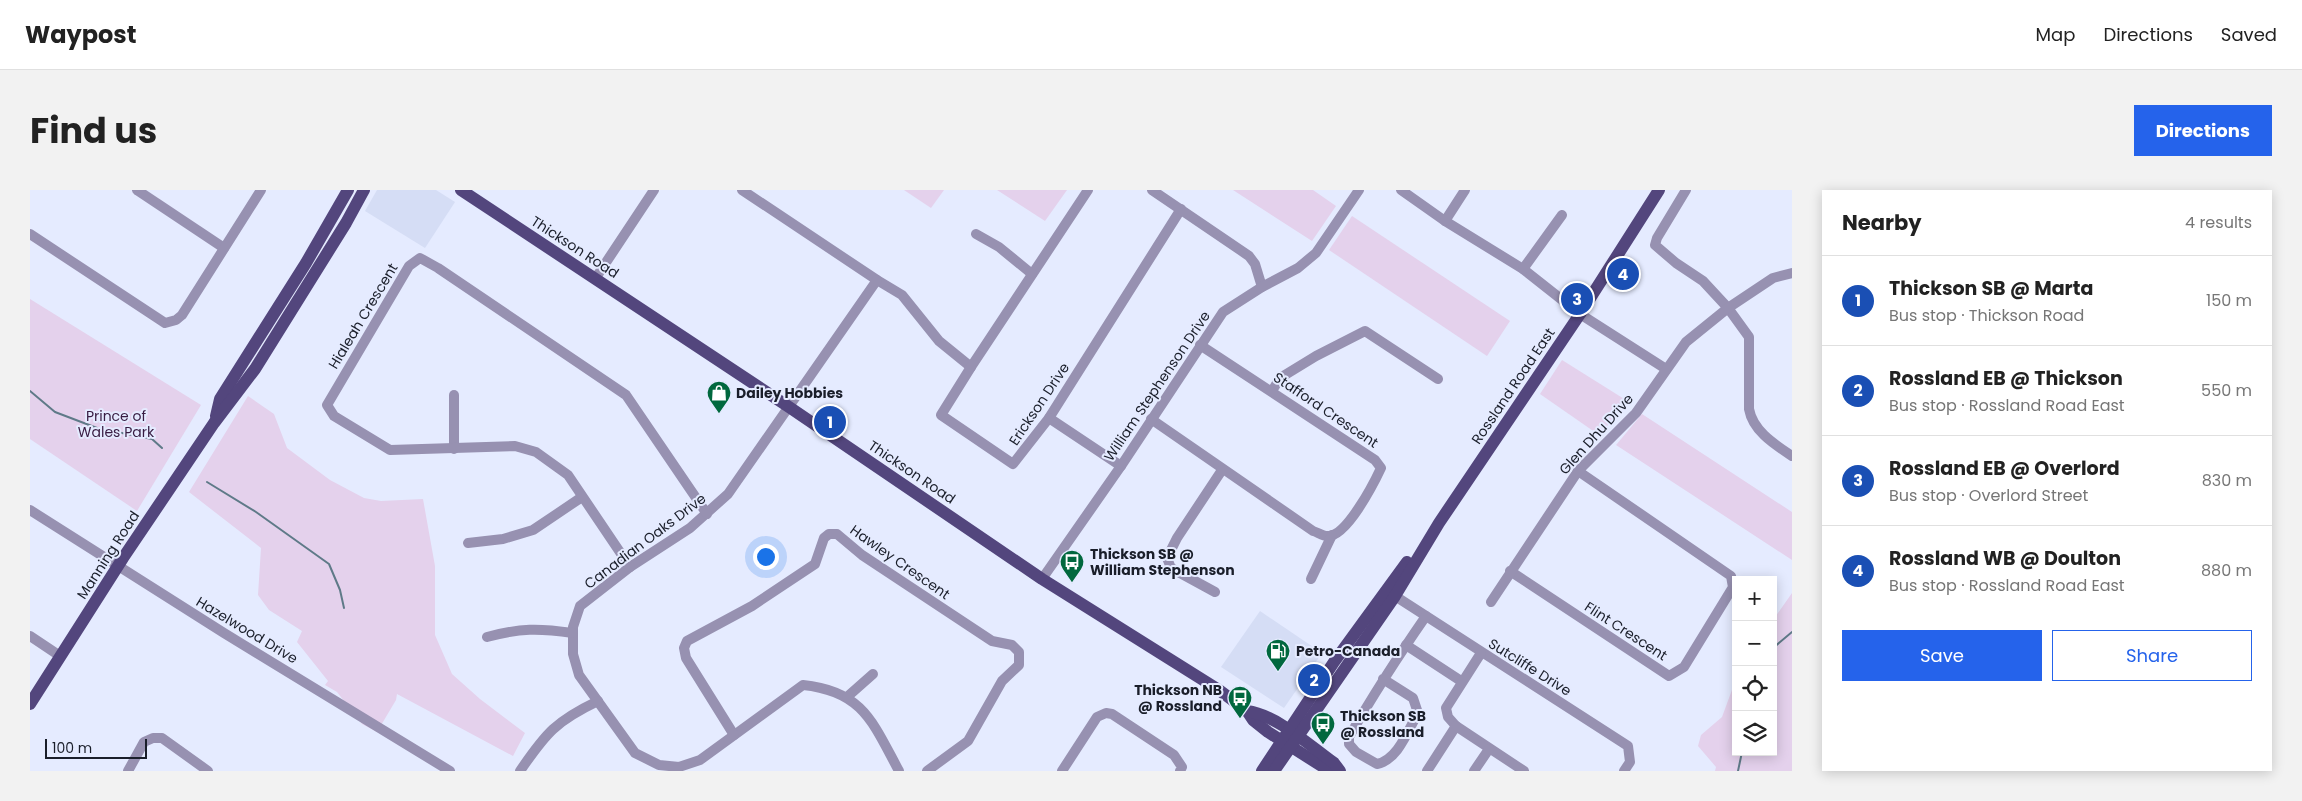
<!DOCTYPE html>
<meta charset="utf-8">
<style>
body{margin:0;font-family:Poppins,sans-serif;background:#f2f2f2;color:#222}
.controls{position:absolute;right:15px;bottom:15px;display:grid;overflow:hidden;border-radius:0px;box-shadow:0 2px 12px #0003}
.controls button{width:45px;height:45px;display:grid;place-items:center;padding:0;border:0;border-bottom:1px solid #e0e0e0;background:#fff;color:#222;font:25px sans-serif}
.scale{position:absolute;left:15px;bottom:12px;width:102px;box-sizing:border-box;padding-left:5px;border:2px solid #1a1e2a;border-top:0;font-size:14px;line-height:18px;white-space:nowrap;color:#1a1e2a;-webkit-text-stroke:4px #e5ebff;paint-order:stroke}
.you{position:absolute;left:735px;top:366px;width:18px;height:18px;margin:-12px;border:4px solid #fff;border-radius:50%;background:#1a73e8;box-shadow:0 0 0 8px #1a73e833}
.badge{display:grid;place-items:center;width:32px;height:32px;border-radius:50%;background:#2563eb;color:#fff;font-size:16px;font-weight:700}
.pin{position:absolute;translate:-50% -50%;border:2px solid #fff;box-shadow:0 1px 5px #0006}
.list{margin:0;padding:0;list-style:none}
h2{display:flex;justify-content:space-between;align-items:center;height:65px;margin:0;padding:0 20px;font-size:21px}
h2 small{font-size:16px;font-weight:400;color:#767676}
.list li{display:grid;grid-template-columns:32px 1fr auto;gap:15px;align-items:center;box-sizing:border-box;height:90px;padding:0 20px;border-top:1px solid #e0e0e0}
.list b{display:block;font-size:19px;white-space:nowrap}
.list p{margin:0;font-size:16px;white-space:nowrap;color:#767676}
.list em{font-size:16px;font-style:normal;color:#767676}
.actions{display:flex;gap:10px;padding:15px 20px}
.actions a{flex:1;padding:11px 0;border:1px solid #2563eb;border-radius:0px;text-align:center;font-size:18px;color:#2563eb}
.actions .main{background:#2563eb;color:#fff}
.icon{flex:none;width:28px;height:28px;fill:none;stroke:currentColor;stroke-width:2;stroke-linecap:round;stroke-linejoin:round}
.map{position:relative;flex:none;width:1762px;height:581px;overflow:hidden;border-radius:0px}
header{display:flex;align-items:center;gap:30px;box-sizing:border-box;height:70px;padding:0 25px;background:#fff;border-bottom:1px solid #e0e0e0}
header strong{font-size:24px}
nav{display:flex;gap:28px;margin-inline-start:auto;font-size:18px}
.intro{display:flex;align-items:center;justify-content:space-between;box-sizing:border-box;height:120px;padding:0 30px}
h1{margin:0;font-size:35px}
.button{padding:12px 22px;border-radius:0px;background:#2563eb;color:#fff;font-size:18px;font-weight:700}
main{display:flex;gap:30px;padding:0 30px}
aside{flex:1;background:#fff;border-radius:0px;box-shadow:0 2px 12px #0003}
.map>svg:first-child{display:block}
</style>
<header>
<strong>Waypost</strong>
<nav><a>Map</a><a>Directions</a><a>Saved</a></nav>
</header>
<div class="intro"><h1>Find us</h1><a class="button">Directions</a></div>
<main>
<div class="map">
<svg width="1762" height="581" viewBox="0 0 1762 581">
<rect width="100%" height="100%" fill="#e5ebff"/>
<!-- built -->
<g fill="#d5ddf5">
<path d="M347 0H406L425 12 395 58 335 21Z"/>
<path d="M1230 421 1292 463 1254 518 1191 477Z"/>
</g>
<!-- green -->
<g fill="#e4d1ec">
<path d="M874 0H914L901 18Z"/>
<path d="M967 0H1037L1015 31Z"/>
<path d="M1203 0H1283L1306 16 1282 51Z"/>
<path d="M1322 26 1480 131 1457 166 1299 60Z"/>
<path d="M0 109 171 215 107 321 0 249Z"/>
<path d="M1532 170 1599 212 1569 245 1510 204Z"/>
<path d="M218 206 244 224 257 258 300 290 334 308 351 311 393 309 405 376V445L422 484 450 509 495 543 483 566 367 504 366 510 347 542 332 534 307 502 295 495 298 491 267 452 272 441 239 420 228 405 231 358 159 302Z"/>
<path d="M1612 224 1762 322V370L1586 255Z"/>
<path d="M1762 403V581H1685L1686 577 1668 556 1671 545 1692 527 1706 489V562H1743V430Z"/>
</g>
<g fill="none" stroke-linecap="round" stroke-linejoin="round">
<!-- stream -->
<g stroke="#5f7a88" stroke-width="2">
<path d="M0 201 25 222 67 238 122 249 132 258"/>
<path d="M177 292 226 322 299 374 310 400 314 418"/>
<path d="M1743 458 1762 442"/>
<path d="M1708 581 1712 562"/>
</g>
<!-- minor -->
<g stroke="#9791b1" stroke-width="10">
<path d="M107 0 194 58"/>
<path d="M712 0 847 90 872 105 909 151 941 177"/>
<path d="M1058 0 941 177 911 225 983 274 1019 228 1151 19"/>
<path d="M1122 0 1219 66 1225 74 1232 97"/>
<path d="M1371 0 1415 31 1493 79 1550 124 1636 179"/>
<path d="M1656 0 1627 48 1625 55 1646 73 1673 91 1698 118 1719 147V219C1723 241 1744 254 1762 266"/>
<path d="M1415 31 1435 0"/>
<path d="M0 44 135 133 146 130 152 125 231 0"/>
<path d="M946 44 969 57 1002 84"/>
<path d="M1493 79 1532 25"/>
<path d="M565 89 624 0"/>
<path d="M847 90 698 304 660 338 600 377 550 416 543 437V464L549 485 605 563 629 575 649 577 670 570 773 495C833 501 843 533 869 581"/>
<path d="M1242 201 1250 188 1286 166 1335 141 1408 189"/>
<path d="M424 205V259"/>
<path d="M1019 228 1091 276"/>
<path d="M1121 229 1283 341C1287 342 1293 346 1297 346 1316 348 1344 293 1351 278L1345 270 1170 155"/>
<path d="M0 320 194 443 420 581"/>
<path d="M438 353 473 349 503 340 552 307"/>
<path d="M600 377 538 285 506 262 485 256 360 260 304 226 297 215 379 76 390 68 408 78 596 205 677 324"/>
<path d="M1480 381 1639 486 1654 477 1703 397 1701 386 1548 281"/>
<path d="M1012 389 1091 276 1193 122 1232 97 1268 78 1286 63 1329 0"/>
<path d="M1281 389 1302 345"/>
<path d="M1185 402 1141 378 1137 368 1147 348 1192 280"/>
<path d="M1365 406 1598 556 1600 572 1594 581"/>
<path d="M1461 412 1548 281 1606 223 1656 152 1698 118 1743 88 1762 83"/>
<path d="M0 446 30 466"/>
<path d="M457 447C491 438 508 438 543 443"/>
<path d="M1376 455 1431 491"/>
<path d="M1451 463 1416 518 1418 527 1426 536 1494 581"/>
<path d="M1353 489 1383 508 1388 523C1378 540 1368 570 1347 574L1326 562 1319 554V547C1343 505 1369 465 1396 426"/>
<path d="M817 507 843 484"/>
<path d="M704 545 656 468 654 458 657 451 722 416 785 374 794 348 799 344H807L832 365 962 451 982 455 989 462V475L972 491 938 551 897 581"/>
<path d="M98 581 114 552 123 548H132L178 581"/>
<path d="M490 581C516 543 526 531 568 511"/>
<path d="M1032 581 1067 527 1076 523 1082 524 1144 565 1152 577 1150 581"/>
<path d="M1397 581 1426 536"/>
<path d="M1444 581 1459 559"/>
</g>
<!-- major -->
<g stroke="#53467d" stroke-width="12">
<path d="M431 0 759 217 1012 389 1189 500 1217 521 1223 530 1238 542 1298 580 1307 581"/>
<path d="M186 226 190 209 276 73 318 0"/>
<path d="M0 514 93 368 184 233 225 179 316 33 334 0"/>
<path d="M1217 521C1247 525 1280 556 1304 573L1310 581"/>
<path d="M1232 581 1304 472 1377 372"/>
<path d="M1244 581 1365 406 1409 333 1550 124 1629 0"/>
</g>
</g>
<!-- icons -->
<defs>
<symbol id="shop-pin" viewBox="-11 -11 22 30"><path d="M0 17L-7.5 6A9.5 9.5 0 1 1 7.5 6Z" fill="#01683e" stroke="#e5ebff"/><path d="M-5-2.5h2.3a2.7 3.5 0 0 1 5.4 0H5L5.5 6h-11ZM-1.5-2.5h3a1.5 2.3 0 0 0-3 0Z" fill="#fff"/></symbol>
<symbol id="bus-pin" viewBox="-11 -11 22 30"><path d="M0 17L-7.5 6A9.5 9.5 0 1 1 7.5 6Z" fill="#01683e" stroke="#e5ebff"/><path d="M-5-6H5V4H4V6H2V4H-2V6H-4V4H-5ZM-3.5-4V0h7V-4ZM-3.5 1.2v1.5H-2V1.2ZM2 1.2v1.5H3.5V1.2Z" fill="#fff"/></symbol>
<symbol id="fuel-pin" viewBox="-11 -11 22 30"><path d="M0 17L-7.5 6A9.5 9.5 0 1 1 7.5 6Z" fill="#01683e" stroke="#e5ebff"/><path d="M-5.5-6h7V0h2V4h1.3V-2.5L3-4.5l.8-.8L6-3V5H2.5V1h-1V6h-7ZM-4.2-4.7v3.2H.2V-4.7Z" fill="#fff"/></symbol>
</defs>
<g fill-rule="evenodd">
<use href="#shop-pin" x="675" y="189" width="28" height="38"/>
<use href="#bus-pin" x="1028" y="358" width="28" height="38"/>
<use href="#fuel-pin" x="1234" y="447" width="28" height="38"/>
<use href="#bus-pin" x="1196" y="494" width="28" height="38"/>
<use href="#bus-pin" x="1279" y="520" width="28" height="38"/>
</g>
<g text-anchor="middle" stroke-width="4" stroke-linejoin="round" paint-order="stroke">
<!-- street labels -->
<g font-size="14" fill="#1a1e2a" stroke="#e5ebff">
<text transform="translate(545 57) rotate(33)" y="5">Thickson Road</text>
<text transform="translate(333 126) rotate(-59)" y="5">Hialeah Crescent</text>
<text transform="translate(1127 196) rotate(-56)" y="5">William Stephenson Drive</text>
<text transform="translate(1483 196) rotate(-56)" y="5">Rossland Road East</text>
<text transform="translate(1009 214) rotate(-56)" y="5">Erickson Drive</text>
<text transform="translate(1296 220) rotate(34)" y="5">Stafford Crescent</text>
<text transform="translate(1566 244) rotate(-48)" y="5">Glen Dhu Drive</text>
<text transform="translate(882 282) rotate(34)" y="5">Thickson Road</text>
<text transform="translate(615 351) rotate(-37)" y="5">Canadian Oaks Drive</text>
<text transform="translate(78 365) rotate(-57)" y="5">Manning Road</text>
<text transform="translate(870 372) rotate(35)" y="5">Hawley Crescent</text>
<text transform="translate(217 440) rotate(31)" y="5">Hazelwood Drive</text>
<text transform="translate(1596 441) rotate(33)" y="5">Flint Crescent</text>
<text transform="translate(1500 477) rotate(32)" y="5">Sutcliffe Drive</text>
</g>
<!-- poi labels -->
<g font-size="14" font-weight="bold" fill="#1a1e2a" stroke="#e5ebff" text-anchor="start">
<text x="706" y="208">Dailey Hobbies</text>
<text x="1060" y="369">Thickson SB @<tspan x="1060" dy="16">William Stephenson</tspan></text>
<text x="1266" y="466">Petro-Canada</text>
<text x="1192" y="505" text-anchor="end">Thickson NB<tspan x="1192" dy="16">@ Rossland</tspan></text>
<text x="1310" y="531">Thickson SB<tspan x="1310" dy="16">@ Rossland</tspan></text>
</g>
<!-- park labels -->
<g font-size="14" fill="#381c42" stroke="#e5ebff">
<text x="86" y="231">Prince of<tspan x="86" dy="16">Wales Park</tspan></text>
</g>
</g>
</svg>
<div class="controls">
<button>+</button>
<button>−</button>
<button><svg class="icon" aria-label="locate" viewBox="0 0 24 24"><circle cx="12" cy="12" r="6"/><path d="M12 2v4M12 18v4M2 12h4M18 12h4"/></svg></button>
<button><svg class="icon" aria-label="layers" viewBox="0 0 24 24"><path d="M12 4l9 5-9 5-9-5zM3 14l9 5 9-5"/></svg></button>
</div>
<div class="scale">100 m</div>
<div class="you"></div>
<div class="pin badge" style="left:800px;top:232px;background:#1a4fb4">1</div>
<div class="pin badge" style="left:1284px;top:490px;background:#1a4fb4">2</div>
<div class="pin badge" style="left:1547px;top:109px;background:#1a4fb4">3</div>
<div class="pin badge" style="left:1593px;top:84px;background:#1a4fb4">4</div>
</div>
<aside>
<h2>Nearby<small>4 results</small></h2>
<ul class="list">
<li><span class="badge" style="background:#1a4fb4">1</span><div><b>Thickson SB @ Marta</b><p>Bus stop · Thickson Road</p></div><em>150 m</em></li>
<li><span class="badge" style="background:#1a4fb4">2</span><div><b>Rossland EB @ Thickson</b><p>Bus stop · Rossland Road East</p></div><em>550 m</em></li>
<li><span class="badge" style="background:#1a4fb4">3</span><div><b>Rossland EB @ Overlord</b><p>Bus stop · Overlord Street</p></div><em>830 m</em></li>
<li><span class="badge" style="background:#1a4fb4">4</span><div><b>Rossland WB @ Doulton</b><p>Bus stop · Rossland Road East</p></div><em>880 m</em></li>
</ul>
<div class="actions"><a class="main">Save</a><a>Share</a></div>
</aside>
</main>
